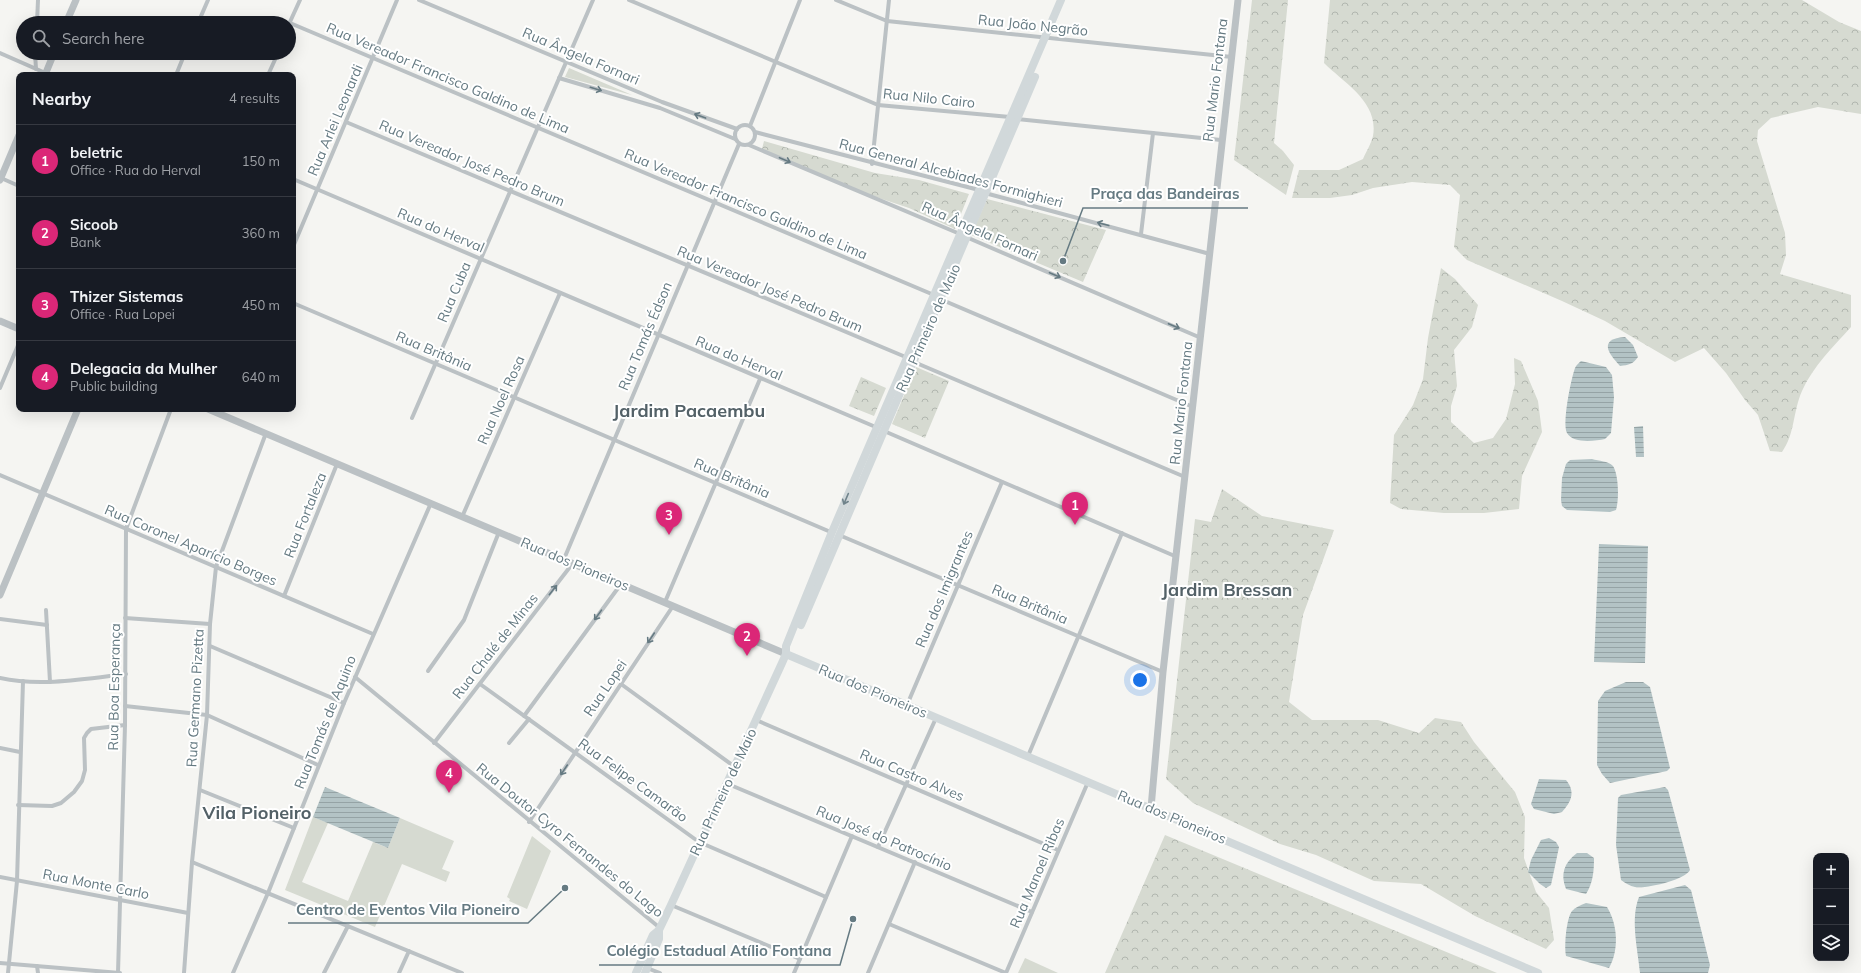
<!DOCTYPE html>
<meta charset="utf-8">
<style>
body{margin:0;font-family:Mulish,sans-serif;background:#20242c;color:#f1f3f6}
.controls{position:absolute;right:12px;bottom:12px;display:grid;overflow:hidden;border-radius:8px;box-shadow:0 4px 16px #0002}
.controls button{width:36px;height:36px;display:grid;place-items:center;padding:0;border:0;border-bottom:1px solid #363941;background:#171b24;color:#f1f3f6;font:20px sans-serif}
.you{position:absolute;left:1140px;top:680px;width:14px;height:14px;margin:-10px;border:3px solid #fff;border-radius:50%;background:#1a73e8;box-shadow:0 0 0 6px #1a73e833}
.badge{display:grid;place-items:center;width:26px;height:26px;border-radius:50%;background:#db2777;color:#fff;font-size:13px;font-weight:700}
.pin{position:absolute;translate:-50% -33px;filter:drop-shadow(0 1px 2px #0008)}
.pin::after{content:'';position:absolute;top:21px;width:14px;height:12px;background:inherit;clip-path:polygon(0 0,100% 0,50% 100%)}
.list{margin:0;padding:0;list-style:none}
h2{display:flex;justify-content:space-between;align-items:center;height:52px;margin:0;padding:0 16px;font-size:17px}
h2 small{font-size:13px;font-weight:400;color:#9ea1a6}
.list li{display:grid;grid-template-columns:26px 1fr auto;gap:12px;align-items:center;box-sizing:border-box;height:72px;padding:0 16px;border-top:1px solid #363941}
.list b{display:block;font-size:15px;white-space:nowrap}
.list p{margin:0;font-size:13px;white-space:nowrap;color:#9ea1a6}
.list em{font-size:13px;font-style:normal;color:#9ea1a6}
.icon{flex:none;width:22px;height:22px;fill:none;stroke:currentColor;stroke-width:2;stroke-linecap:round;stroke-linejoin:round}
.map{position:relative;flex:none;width:1861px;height:973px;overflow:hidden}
.search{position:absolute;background:#171b24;box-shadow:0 4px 16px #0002;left:16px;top:16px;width:280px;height:44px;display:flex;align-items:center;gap:10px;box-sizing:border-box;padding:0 14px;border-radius:22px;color:#9ea1a6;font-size:15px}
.panel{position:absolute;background:#171b24;box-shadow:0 4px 16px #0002;left:16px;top:72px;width:280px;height:340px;border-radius:8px}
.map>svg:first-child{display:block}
</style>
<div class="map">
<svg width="1861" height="973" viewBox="0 0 1861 973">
<defs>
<pattern id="forest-crowns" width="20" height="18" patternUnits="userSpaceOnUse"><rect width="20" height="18" fill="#d6dad1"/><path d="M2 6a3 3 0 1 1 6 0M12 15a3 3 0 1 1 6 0" fill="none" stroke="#b1b6af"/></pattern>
<pattern id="water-rules" width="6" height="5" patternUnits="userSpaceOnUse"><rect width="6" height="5" fill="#b3c3c5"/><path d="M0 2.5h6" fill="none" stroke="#95a3a5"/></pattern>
</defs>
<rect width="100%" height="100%" fill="#f5f5f2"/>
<!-- grass -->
<g fill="#d6dad1">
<path d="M569 68 632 95 565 77Z"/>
<path d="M313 817 328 823 302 882 348 901 373 842 388 848 400 818 454 841 442 869 450 872 446 882 402 864 375 927 285 890Z"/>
<path d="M532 836 551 851 527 909 509 901 510 899 507 897Z"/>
<path d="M1025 958 1058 973H1018Z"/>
</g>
<!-- forest -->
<g fill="url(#forest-crowns)">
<path d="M1252 0H1288L1274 143 1283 151 1294 165 1286 195 1234 160Z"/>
<path d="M1330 0H1802L1839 22 1861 31V114L1818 107 1771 118 1758 130 1757 141 1785 233 1786 255 1780 274 1851 295V327C1834 346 1813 366 1802 391 1793 411 1795 434 1782 452L1770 451 1758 415 1745 400 1726 373 1704 348 1675 362 1605 321 1562 301 1467 260 1454 247 1460 195 1450 185 1412 182 1373 188 1352 195 1330 198H1292L1299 170H1339L1363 159C1366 152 1371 144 1373 136 1379 102 1344 83 1324 63Z"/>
<path d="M764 141 875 173 919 180 969 194 955 229 909 208 867 194 762 149Z"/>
<path d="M987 199 1106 230 1083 282 971 235Z"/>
<path d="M1441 268 1455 279 1478 305 1472 327 1454 350 1457 386 1451 406V422L1474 443 1493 438 1506 419 1515 384 1514 358 1521 361 1538 401 1542 432 1522 476 1519 509 1484 513H1444L1401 509 1390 503 1394 435 1413 405 1423 379 1428 338Z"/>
<path d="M916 367 949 381 925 438 892 424Z"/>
<path d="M861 377 886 388 874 416 849 406Z"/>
<path d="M1222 489 1262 516 1334 530 1303 615 1289 702 1312 720H1378L1419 733 1435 718 1461 722 1474 742 1515 792 1525 817 1524 858 1536 892 1549 908 1554 940 1546 949 1475 916 1421 884 1374 881 1316 855 1280 844 1193 803 1166 779 1195 519 1211 522Z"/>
<path d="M1165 835 1497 973H1105Z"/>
</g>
<!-- water -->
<g fill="url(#water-rules)">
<path d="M1625 337 1633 345 1638 357C1633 364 1629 365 1620 366 1608 353 1598 339 1625 337Z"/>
<path d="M1581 361 1606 367 1612 375 1614 397 1611 433 1605 439C1595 441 1573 444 1567 433 1562 423 1571 379 1575 368 1576 365 1579 363 1581 361Z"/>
<path d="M1643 426 1644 457H1636L1634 427Z"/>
<path d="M1592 459C1599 461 1608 461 1613 466 1619 475 1619 501 1616 510L1610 512 1567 510 1562 506 1561 500 1562 478 1566 464 1570 460Z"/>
<path d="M1599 544 1648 546 1645 663 1594 662Z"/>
<path d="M1626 682H1643L1650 687 1670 768 1667 771 1610 783 1602 774 1597 765 1598 701 1605 691Z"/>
<path d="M1539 779 1566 780C1576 792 1571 802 1562 812L1554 814 1534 809 1531 804Z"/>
<path d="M325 787 400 818 388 848 313 817Z"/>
<path d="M1665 787 1668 790 1690 870C1685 880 1646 889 1635 887 1630 886 1625 883 1621 880L1616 845 1618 798 1621 795Z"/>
<path d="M1549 838 1556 842 1559 847 1551 885 1546 888 1540 884 1528 872 1531 860 1541 840Z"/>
<path d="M1577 853H1587L1594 858C1594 871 1593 883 1586 894L1566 889C1560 874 1564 863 1577 853Z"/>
<path d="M1685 885 1691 890 1710 965 1708 973H1640C1638 950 1630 919 1639 897Z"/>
<path d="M1586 903 1607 907C1618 925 1619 950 1609 968L1566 956C1564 947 1566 919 1572 911 1576 907 1581 905 1586 903Z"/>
</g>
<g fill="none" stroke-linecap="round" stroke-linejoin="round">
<!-- minor -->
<g stroke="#bbc1c4" stroke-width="4">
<path d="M419 0 662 102 737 129"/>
<path d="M629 0 878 105 1010 117"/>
<path d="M836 0 887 21 1232 57"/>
<path d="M37 23 38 0"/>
<path d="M198 23 208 0"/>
<path d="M290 23 934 295"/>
<path d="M289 24 300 0"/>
<path d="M0 53 50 75"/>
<path d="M35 53 36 69"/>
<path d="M269 53 276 56"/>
<path d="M176 75 185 53"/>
<path d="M268 75 278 53"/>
<path d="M559 78 660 108 735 139"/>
<path d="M1017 119 1221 140"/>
<path d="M346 122 908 358"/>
<circle cx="745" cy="135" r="10"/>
<path d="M750 126 800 0"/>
<path d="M755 132 979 190"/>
<path d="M749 145 960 234"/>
<path d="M872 164 889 0"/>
<path d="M1 178 19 186"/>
<path d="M293 179 878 428"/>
<path d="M985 193 1210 254"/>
<path d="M1141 234 1153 133"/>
<path d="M966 237 1201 338"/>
<path d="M293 247 397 0"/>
<path d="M940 299 1193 407"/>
<path d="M293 303 833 533"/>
<path d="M914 362 1185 477"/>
<path d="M0 388 19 343"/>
<path d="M412 418 593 0"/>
<path d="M884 431 1177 557"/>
<path d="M0 475 373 634"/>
<path d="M462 517 560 293"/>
<path d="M839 535 1163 672"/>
<path d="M564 559 739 144"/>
<path d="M284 596 337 464"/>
<path d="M665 602 760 379"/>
<path d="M46 610 50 682"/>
<path d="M125 618 210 624"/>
<path d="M0 619 47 625"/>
<path d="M210 646 344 703"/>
<path d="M428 671 464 620 499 532"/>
<path d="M355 677 660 928"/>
<path d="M0 678C40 687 85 679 126 674"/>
<path d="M480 684 699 842 826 897"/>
<path d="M621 684 735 767"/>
<path d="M907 705 1002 482"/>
<path d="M125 706 207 715 318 765"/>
<path d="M524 716 621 584"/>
<path d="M756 720 1058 850"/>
<path d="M434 743 573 563"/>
<path d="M509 743 529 719"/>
<path d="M0 748 20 752"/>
<path d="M1028 756 1122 533"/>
<path d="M728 784 1032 912"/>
<path d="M200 790 294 828"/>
<path d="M18 805 52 806 61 803 74 792 82 781 85 770 84 738 87 733 91 729 125 725"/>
<path d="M529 822 673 606"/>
<path d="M878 847 936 718"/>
<path d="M192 862 462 973"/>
<path d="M0 877 188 913"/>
<path d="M671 905 800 959"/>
<path d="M889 924 1006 973"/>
<path d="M0 963 120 973"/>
<path d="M37 966 38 973"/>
<path d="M647 968 660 973"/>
<path d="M8 973 17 881 23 681"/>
<path d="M118 973 125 725 126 529 171 409"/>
<path d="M184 973 192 862 207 715 210 624 216 567 266 433"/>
<path d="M233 973 268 893 344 703 431 503"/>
<path d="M324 973 348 926"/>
<path d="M399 973 409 951"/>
<path d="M794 973 852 836"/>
<path d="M868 973 915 862"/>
<path d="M1006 973 1088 782"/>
</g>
<!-- tertiary -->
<g stroke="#bbc1c4" stroke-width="7">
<path d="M66 23 76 0"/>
<path d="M45 75 54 53"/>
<path d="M0 180 19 135"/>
<path d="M0 321 19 329"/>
<path d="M208 409 786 654"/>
<path d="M0 595 78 409"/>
<path d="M1151 808 1163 672 1238 0"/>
</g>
<!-- secondary -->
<g stroke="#d1d8da" stroke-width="8">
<path d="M801 625 1035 77"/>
<path d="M786 654 1538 973"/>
<path d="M636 973 653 935 659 930 671 905 782 663 786 654V646L832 532 1061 0"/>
<path d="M645 973 659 939V930"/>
</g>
</g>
<!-- one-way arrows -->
<defs><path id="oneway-shaft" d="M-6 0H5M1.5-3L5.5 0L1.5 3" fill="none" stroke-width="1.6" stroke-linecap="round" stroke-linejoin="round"/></defs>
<g stroke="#657a82">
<use href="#oneway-shaft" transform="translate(596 89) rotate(17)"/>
<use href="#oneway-shaft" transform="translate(700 116) rotate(-160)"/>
<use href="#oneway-shaft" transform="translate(785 160) rotate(23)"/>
<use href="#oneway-shaft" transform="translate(1103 224) rotate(-165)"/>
<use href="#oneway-shaft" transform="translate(1055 275) rotate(23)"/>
<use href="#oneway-shaft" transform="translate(1174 326) rotate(23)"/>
<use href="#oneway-shaft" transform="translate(553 590) rotate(-52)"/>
<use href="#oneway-shaft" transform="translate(598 615) rotate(126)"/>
<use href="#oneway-shaft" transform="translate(651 638) rotate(124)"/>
<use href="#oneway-shaft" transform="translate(564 770) rotate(124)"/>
</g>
<use stroke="#70838b" href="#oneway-shaft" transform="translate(846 499) rotate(113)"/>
<g text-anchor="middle" stroke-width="4" stroke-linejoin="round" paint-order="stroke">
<!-- street labels -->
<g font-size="14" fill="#657a82" stroke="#fff">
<text transform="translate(1033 25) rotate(6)" y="5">Rua João Negrão</text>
<text transform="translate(581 56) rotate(23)" y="5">Rua Ângela Fornari</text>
<text transform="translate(448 78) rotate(23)" y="5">Rua Vereador Francisco Galdino de Lima</text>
<text transform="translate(1215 80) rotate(-83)" y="5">Rua Mario Fontana</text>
<text transform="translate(929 98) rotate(6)" y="5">Rua Nilo Cairo</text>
<text transform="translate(335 120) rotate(-67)" y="5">Rua Arlei Leonardi</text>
<text transform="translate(472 163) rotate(23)" y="5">Rua Vereador José Pedro Brum</text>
<text transform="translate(951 173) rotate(15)" y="5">Rua General Alcebiades Formighieri</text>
<text transform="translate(746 204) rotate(23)" y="5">Rua Vereador Francisco Galdino de Lima</text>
<text transform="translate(441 230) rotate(23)" y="5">Rua do Herval</text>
<text transform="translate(980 231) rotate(24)" y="5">Rua Ângela Fornari</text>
<text transform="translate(770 289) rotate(23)" y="5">Rua Vereador José Pedro Brum</text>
<text transform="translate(454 292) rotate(-67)" y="5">Rua Cuba</text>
<text transform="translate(928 328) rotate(-66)" y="5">Rua Primeiro de Maio</text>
<text transform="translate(645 336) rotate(-67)" y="5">Rua Tomás Édson</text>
<text transform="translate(434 351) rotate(23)" y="5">Rua Britânia</text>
<text transform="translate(739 358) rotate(23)" y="5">Rua do Herval</text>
<text transform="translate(501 400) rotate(-66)" y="5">Rua Noel Rosa</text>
<text transform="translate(1181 403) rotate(-84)" y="5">Rua Mario Fontana</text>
<text transform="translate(732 478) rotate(23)" y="5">Rua Britânia</text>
<text transform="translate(305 515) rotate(-68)" y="5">Rua Fortaleza</text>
<text transform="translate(191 545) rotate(23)" y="5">Rua Coronel Aparício Borges</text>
<text transform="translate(575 564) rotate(23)" y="5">Rua dos Pioneiros</text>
<text transform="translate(944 589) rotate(-67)" y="5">Rua dos Imigrantes</text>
<text transform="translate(1030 604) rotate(23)" y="5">Rua Britânia</text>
<text transform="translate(495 646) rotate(-52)" y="5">Rua Chalé de Minas</text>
<text transform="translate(114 687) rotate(-89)" y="5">Rua Boa Esperança</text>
<text transform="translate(605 688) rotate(-56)" y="5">Rua Lopei</text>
<text transform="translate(873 691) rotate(23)" y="5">Rua dos Pioneiros</text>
<text transform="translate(195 698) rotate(-87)" y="5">Rua Germano Pizetta</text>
<text transform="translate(325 722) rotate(-68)" y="5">Rua Tomás de Aquino</text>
<text transform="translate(912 775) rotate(23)" y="5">Rua Castro Alves</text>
<text transform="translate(633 780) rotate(36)" y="5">Rua Felipe Camarão</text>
<text transform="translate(723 792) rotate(-65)" y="5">Rua Primeiro de Maio</text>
<text transform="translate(1172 817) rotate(23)" y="5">Rua dos Pioneiros</text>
<text transform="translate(884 838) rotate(23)" y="5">Rua José do Patrocínio</text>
<text transform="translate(570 840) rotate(39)" y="5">Rua Doutor Cyro Fernandes do Lago</text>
<text transform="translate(1037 873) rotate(-67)" y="5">Rua Manoel Ribas</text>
<text transform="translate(96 884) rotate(11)" y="5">Rua Monte Carlo</text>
</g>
<!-- district labels -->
<g font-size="18" font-weight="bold" fill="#536167" stroke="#fff">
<text x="689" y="417">Jardim Pacaembu</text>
<text x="1227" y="596">Jardim Bressan</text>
<text x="257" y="819">Vila Pioneiro</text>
</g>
</g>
<!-- callouts -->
<path fill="none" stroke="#657a82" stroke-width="1.5" d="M1063 261L1083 208H1248M565 888L528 923H288M853 919L840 965H599"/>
<g fill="#657a82" stroke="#fff" stroke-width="1.5">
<circle cx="1063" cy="261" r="4"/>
<circle cx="565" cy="888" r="4"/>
<circle cx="853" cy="919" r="4"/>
</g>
<g font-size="15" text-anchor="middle" font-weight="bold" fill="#657a82" stroke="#fff" stroke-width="4" stroke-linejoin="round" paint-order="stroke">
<text x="1165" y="199">Praça das Bandeiras</text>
<text x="408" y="915">Centro de Eventos Vila Pioneiro</text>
<text x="719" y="956">Colégio Estadual Atílio Fontana</text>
</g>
</svg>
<div class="controls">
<button>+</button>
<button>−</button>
<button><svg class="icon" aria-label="layers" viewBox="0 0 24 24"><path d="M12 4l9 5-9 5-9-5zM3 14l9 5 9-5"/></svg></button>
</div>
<div class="you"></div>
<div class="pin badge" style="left:1075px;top:525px">1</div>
<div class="pin badge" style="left:747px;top:656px">2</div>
<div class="pin badge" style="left:669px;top:535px">3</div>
<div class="pin badge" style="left:449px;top:793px">4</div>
<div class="search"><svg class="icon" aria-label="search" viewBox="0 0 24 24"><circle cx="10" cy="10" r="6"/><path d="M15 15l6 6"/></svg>Search here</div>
<section class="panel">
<h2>Nearby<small>4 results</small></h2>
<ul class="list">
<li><span class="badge">1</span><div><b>beletric</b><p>Office · Rua do Herval</p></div><em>150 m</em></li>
<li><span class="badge">2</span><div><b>Sicoob</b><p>Bank</p></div><em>360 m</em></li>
<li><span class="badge">3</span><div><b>Thizer Sistemas</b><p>Office · Rua Lopei</p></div><em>450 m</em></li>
<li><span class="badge">4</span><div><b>Delegacia da Mulher</b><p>Public building</p></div><em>640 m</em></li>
</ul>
</section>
</div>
